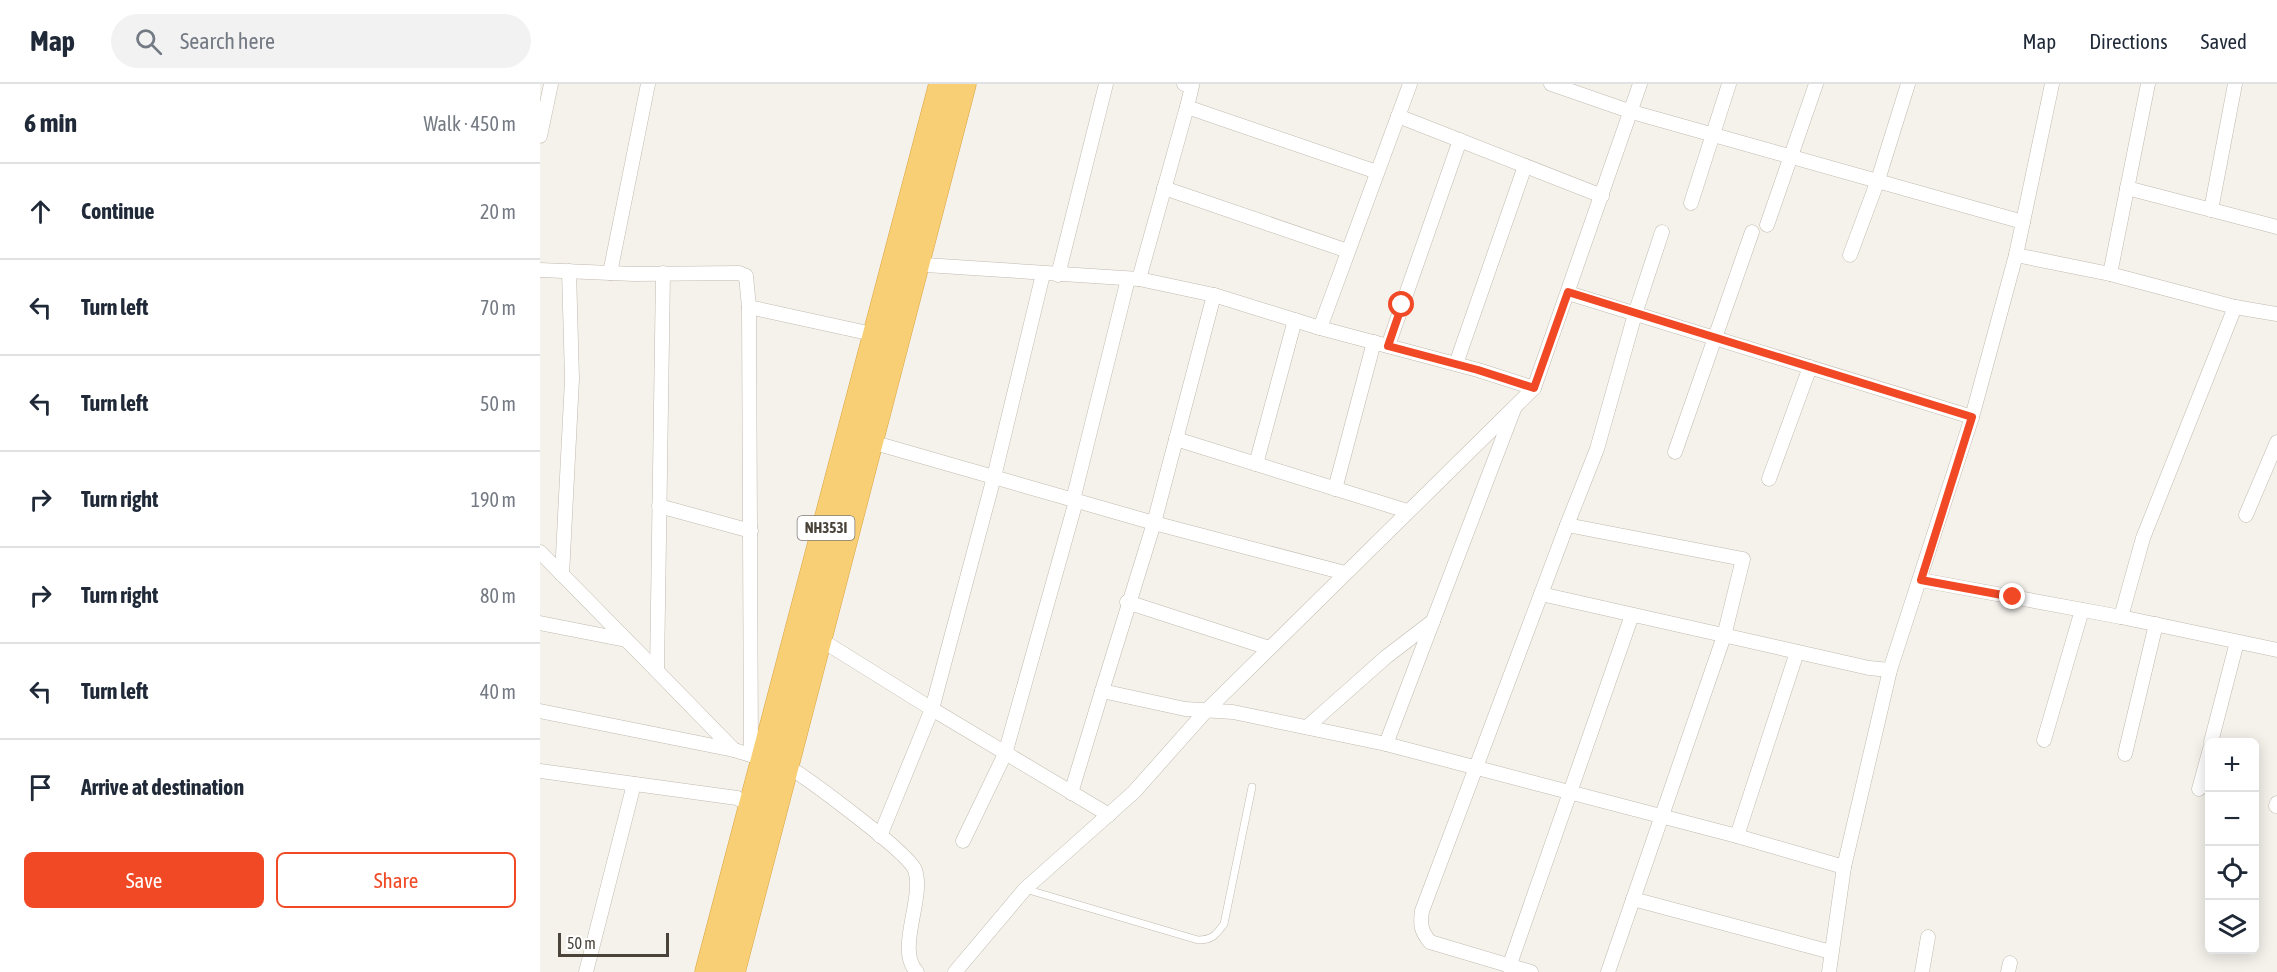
<!DOCTYPE html>
<meta charset="utf-8">
<style>
body{margin:0;font-family:"Asap Condensed",sans-serif;background:#f2f2f3;color:#1f2937}
.controls{position:absolute;right:18px;bottom:18px;display:grid;overflow:hidden;border-radius:9px;box-shadow:0 3px 15px #0003}
.controls button{width:54px;height:54px;display:grid;place-items:center;padding:0;border:0;border-bottom:2px solid #e0e1e3;background:#fff;color:#1f2937;font:30px sans-serif}
.scale{position:absolute;left:18px;bottom:15px;width:111px;box-sizing:border-box;padding-left:6px;border:3px solid #494339;border-top:0;font-size:16px;line-height:21px;white-space:nowrap;color:#494339;-webkit-text-stroke:4px #fff;paint-order:stroke}
.stop{position:absolute;width:18px;height:18px;margin:-14px;border:4px solid #f14926;border-radius:50%;background:#fff}
.stop.end{background:#f14926;border-color:#fff;box-shadow:0 2px 6px #0008}
.list{margin:0;padding:0;list-style:none}
h2{display:flex;justify-content:space-between;align-items:center;height:78px;margin:0;padding:0 24px;font-size:26px}
h2 small{font-size:20px;font-weight:400;color:#747a83}
.list li{display:grid;grid-template-columns:39px 1fr auto;gap:18px;align-items:center;box-sizing:border-box;height:96px;padding:0 24px;border-top:2px solid #e0e1e3}
.list b{display:block;font-size:22px;white-space:nowrap}
.list em{font-size:20px;font-style:normal;color:#747a83}
.actions{display:flex;gap:12px;padding:18px 24px}
.actions a{flex:1;padding:14px 0;border:2px solid #f14926;border-radius:9px;text-align:center;font-size:21px;color:#f14926}
.actions .main{background:#f14926;color:#fff}
.icon{flex:none;width:33px;height:33px;fill:none;stroke:currentColor;stroke-width:2;stroke-linecap:round;stroke-linejoin:round}
.map{position:relative;flex:none;width:1737px;height:888px;overflow:hidden}
header{display:flex;align-items:center;gap:36px;box-sizing:border-box;height:84px;padding:0 30px;background:#fff;border-bottom:2px solid #e0e1e3}
header strong{font-size:28px}
nav{display:flex;gap:33px;margin-inline-start:auto;font-size:21px}
.search{width:420px;height:54px;background:#f2f2f3;display:flex;align-items:center;gap:15px;box-sizing:border-box;padding:0 21px;border-radius:33px;color:#747a83;font-size:22px}
main{display:flex}
aside{flex:1;background:#fff}
.map>svg:first-child{display:block}
</style>
<header>
<strong>Map</strong>
<div class="search"><svg class="icon" aria-label="search" viewBox="0 0 24 24"><circle cx="10" cy="10" r="6"/><path d="M15 15l6 6"/></svg>Search here</div>
<nav><a>Map</a><a>Directions</a><a>Saved</a></nav>
</header>
<main>
<aside>
<h2>6 min<small>Walk · 450 m</small></h2>
<ul class="list">
<li><svg class="icon" aria-label="ahead" viewBox="0 0 24 24"><path d="M12 20V5M6 11l6-6 6 6"/></svg><div><b>Continue</b></div><em>20 m</em></li>
<li><svg class="icon" aria-label="left" viewBox="0 0 24 24"><path d="M17 20v-9H6M10 6l-5 5 5 5"/></svg><div><b>Turn left</b></div><em>70 m</em></li>
<li><svg class="icon" aria-label="left" viewBox="0 0 24 24"><path d="M17 20v-9H6M10 6l-5 5 5 5"/></svg><div><b>Turn left</b></div><em>50 m</em></li>
<li><svg class="icon" aria-label="right" viewBox="0 0 24 24"><path d="M7 20v-9h11M14 6l5 5-5 5"/></svg><div><b>Turn right</b></div><em>190 m</em></li>
<li><svg class="icon" aria-label="right" viewBox="0 0 24 24"><path d="M7 20v-9h11M14 6l5 5-5 5"/></svg><div><b>Turn right</b></div><em>80 m</em></li>
<li><svg class="icon" aria-label="left" viewBox="0 0 24 24"><path d="M17 20v-9H6M10 6l-5 5 5 5"/></svg><div><b>Turn left</b></div><em>40 m</em></li>
<li><svg class="icon" aria-label="arrive" viewBox="0 0 24 24"><path d="M6 21V4h12l-3 4 3 4H6"/></svg><div><b>Arrive at destination</b></div></li>
</ul>
<div class="actions"><a class="main">Save</a><a>Share</a></div>
</aside>
<div class="map">
<svg width="1737" height="888" viewBox="0 0 1737 888">
<rect width="100%" height="100%" fill="#f5f2ec"/>
<g fill="none" stroke-linecap="round" stroke-linejoin="round">
<defs>
<path id="lane" d="M485 805 658 856C672 856 676 851 684 840L712 703"/>
<g id="street">
<path d="M644 0 652 2 647 23 837 88"/>
<path d="M1011 0 1092 28 1483 138"/>
<path d="M858 32 1062 112"/>
<path d="M0 52 11 0"/>
<path d="M624 104 808 167"/>
<path d="M1587 104 1737 143"/>
<path d="M1151 119 1189 0"/>
<path d="M1671 126 1695 0"/>
<path d="M1227 141 1276 0"/>
<path d="M1310 171 1338 96 1368 0"/>
<path d="M1476 171 1570 190 1695 223 1737 230"/>
<path d="M370 180 599 195 674 211 780 244 938 286 994 304"/>
<path d="M0 186 94 190 199 189 206 192 209 223 337 251"/>
<path d="M70 189 108 0"/>
<path d="M123 189 117 587 194 666 211 671"/>
<path d="M1570 190 1608 0"/>
<path d="M518 191 566 0"/>
<path d="M599 195 647 23"/>
<path d="M1028 209 1432 333"/>
<path d="M674 211 614 439 562 607 645 625 693 628 846 660 1197 752 1304 783"/>
<path d="M209 223 211 671C222 675 237 676 247 682 267 694 368 768 375 786 385 814 355 866 377 888"/>
<path d="M780 244 870 0"/>
<path d="M848 262 920 56"/>
<path d="M916 280 985 82"/>
<path d="M636 355 867 427"/>
<path d="M328 357 614 439 805 489"/>
<path d="M1135 368 1212 148"/>
<path d="M716 380 755 236"/>
<path d="M1229 395 1270 283"/>
<path d="M795 405 834 258"/>
<path d="M533 416 588 195"/>
<path d="M119 422 211 447"/>
<path d="M1706 431 1737 358"/>
<path d="M0 468 117 587"/>
<path d="M22 491 32 295 29 187"/>
<path d="M1381 496 1581 533 1737 566"/>
<path d="M1001 510 1329 584 1350 586"/>
<path d="M587 518 729 564"/>
<path d="M1581 533 1603 454 1695 223"/>
<path d="M0 539 86 556"/>
<path d="M278 554 392 625 454 393 503 190"/>
<path d="M0 627 194 666"/>
<path d="M767 643 846 573 893 537"/>
<path d="M1504 656 1542 526"/>
<path d="M1671 658 1697 558"/>
<path d="M846 660 974 325"/>
<path d="M1585 670 1616 540"/>
<path d="M0 687 197 714 211 722"/>
<path d="M1659 705 1670 665"/>
<path d="M531 709 562 607"/>
<path d="M1736 722 1737 719"/>
<path d="M340 752 392 625 569 731"/>
<path d="M1197 752 1257 568"/>
<path d="M423 757 465 670 536 417"/>
<path d="M1093 815 1291 868"/>
<path d="M969 883 1092 531"/>
<path d="M46 888 94 700"/>
<path d="M415 888 485 805 594 708 665 628 994 304 1100 0"/>
<path d="M991 888 890 858C881 847 880 841 882 827L1027 441"/>
<path d="M1068 888 1184 552 1203 475 1027 441 1057 365 1095 230 1122 148"/>
<path d="M1289 888 1304 783 1350 586 1432 333 1476 171 1512 0"/>
<path d="M1382 888 1388 853"/>
<path d="M1468 888 1470 879"/>
</g>
<g id="highway">
<path d="M168 888 402 0"/>
<path d="M192 888 423 0"/>
</g>
</defs>
<!-- lane casing -->
<use href="#lane" stroke="#c1baae" stroke-width="8"/>
<!-- street casing -->
<use href="#street" stroke="#c1baae" stroke-width="15"/>
<!-- highway casing -->
<use href="#highway" stroke="#d8a443" stroke-width="27"/>
<!-- lane -->
<use href="#lane" stroke="#fff" stroke-width="7"/>
<!-- street -->
<use href="#street" stroke="#fff" stroke-width="14"/>
<!-- highway -->
<use href="#highway" stroke="#f8cf74" stroke-width="26"/>
</g>
<g fill="none" stroke-linecap="round" stroke-linejoin="round">
<!-- route -->
<path stroke="#f14926" stroke-width="8" d="M862 221 848 262 938 286 994 304 1028 208 1432 333 1381 496 1473 513"/>
</g>
<g text-anchor="middle" stroke-width="4.5" stroke-linejoin="round" paint-order="stroke">
<!-- shield labels -->
<rect fill="#fff" stroke="#807b74" stroke-width="1.5" x="257.5" y="432" width="57" height="24" rx="4.5"/>
<g font-size="15" font-weight="bold" fill="#494339">
<text x="286" y="449">NH353I</text>
</g>
</g>
</svg>
<div class="controls">
<button>+</button>
<button>−</button>
<button><svg class="icon" aria-label="locate" viewBox="0 0 24 24"><circle cx="12" cy="12" r="6"/><path d="M12 2v4M12 18v4M2 12h4M18 12h4"/></svg></button>
<button><svg class="icon" aria-label="layers" viewBox="0 0 24 24"><path d="M12 4l9 5-9 5-9-5zM3 14l9 5 9-5"/></svg></button>
</div>
<div class="scale">50 m</div>
<div class="stop" style="left:862px;top:221px"></div>
<div class="stop end" style="left:1473px;top:513px"></div>
</div>
</main>
